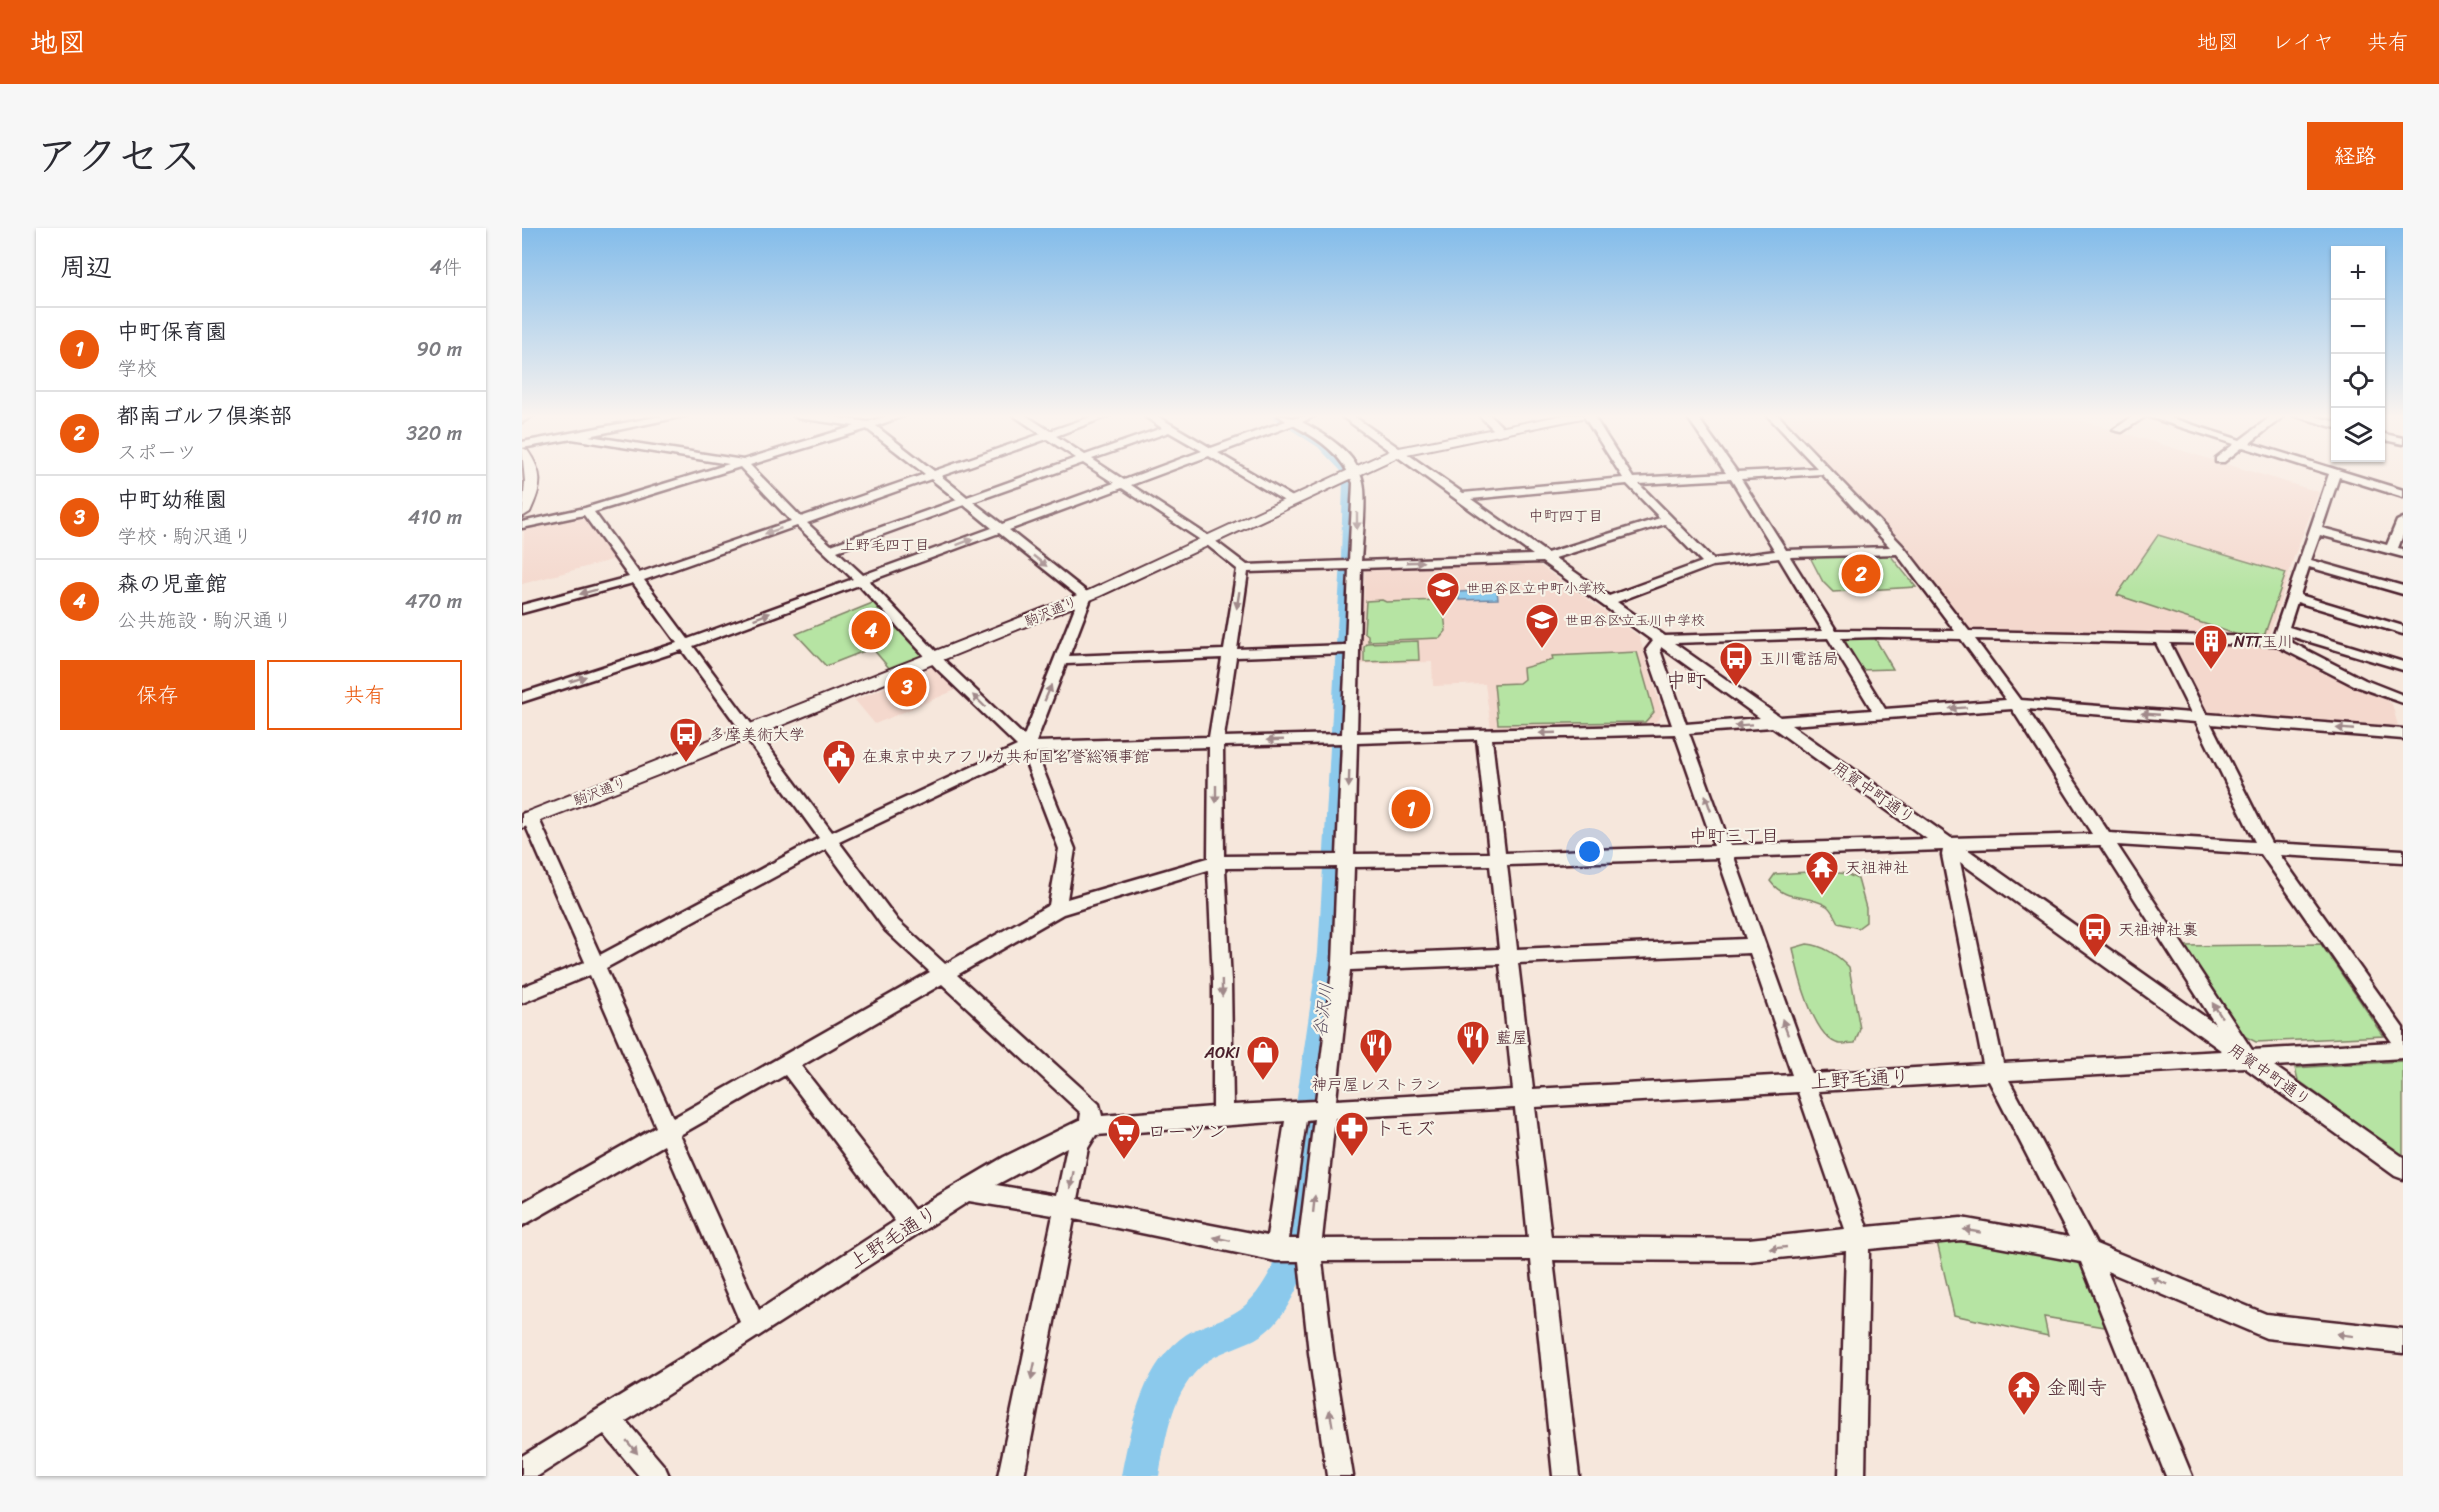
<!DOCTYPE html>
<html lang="ja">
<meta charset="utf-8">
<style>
body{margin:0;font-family:Sriracha,"Klee One",sans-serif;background:#f7f7f7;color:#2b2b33}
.controls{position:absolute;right:18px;top:18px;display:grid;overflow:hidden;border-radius:0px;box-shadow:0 2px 4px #0004}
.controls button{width:54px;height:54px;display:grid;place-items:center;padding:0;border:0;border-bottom:2px solid #e1e1e2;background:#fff;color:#2b2b33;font:30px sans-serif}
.you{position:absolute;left:1068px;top:624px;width:21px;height:21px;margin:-15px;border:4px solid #fff;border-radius:50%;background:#1a73e8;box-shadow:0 0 0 9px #1a73e833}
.badge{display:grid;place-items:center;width:39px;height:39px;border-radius:50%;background:#ea580c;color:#fff;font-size:20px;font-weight:700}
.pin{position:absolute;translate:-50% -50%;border:3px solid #fff;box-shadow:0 2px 6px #0006}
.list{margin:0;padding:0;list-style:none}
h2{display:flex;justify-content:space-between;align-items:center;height:78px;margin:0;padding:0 24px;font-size:26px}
h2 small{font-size:20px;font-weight:400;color:#7c7c81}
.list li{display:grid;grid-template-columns:39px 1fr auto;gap:18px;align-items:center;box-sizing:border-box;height:84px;padding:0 24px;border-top:2px solid #e1e1e2}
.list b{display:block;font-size:22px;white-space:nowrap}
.list p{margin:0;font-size:20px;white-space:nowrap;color:#7c7c81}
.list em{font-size:20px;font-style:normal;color:#7c7c81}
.actions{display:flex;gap:12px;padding:18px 24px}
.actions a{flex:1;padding:14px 0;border:2px solid #ea580c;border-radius:0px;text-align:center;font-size:21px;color:#ea580c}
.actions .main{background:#ea580c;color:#fff}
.icon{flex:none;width:33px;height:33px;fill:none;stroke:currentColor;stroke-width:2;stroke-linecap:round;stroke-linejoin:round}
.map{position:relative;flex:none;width:1881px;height:1248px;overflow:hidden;border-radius:0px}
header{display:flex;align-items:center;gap:36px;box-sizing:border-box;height:84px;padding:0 30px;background:#ea580c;color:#fff}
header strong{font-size:28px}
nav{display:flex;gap:33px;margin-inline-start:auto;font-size:21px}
.intro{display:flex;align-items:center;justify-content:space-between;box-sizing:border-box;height:144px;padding:0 36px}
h1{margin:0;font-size:42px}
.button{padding:15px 27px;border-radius:0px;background:#ea580c;color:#fff;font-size:21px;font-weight:700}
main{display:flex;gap:36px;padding:0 36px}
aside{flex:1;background:#fff;border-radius:0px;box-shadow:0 2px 4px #0004}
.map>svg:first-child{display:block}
</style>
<header>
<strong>地図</strong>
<nav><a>地図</a><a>レイヤ</a><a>共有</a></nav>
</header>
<div class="intro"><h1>アクセス</h1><a class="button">経路</a></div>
<main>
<aside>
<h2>周辺<small>4件</small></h2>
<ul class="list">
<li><span class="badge">1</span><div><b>中町保育園</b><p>学校</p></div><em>90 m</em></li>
<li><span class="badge">2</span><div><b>都南ゴルフ倶楽部</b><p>スポーツ</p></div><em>320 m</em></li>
<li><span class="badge">3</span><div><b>中町幼稚園</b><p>学校 · 駒沢通り</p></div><em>410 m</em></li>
<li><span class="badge">4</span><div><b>森の児童館</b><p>公共施設 · 駒沢通り</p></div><em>470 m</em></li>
</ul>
<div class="actions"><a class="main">保存</a><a>共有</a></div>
</aside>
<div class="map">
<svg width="1881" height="1248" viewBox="0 0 1881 1248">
<rect width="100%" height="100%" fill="#f6e7dc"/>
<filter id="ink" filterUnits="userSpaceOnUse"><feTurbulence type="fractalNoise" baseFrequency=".0167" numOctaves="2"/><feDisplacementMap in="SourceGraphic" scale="12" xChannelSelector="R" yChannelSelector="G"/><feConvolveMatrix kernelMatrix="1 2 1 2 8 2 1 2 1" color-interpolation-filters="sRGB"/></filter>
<g filter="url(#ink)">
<!-- built -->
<g fill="#f4d8cd">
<path d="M1266 187H1542L1797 264 1772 329 1746 411 1449 403 1445 402 1385 322 1259 189Z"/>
<path d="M60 286 93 331 0 356 2 302Z"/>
<path d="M1013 334 1117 408 1141 486 1131 497 969 501 963 456 911 458 910 434 838 436 843 341Z"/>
<path d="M1648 415 1759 418 1862 470 1870 476 1876 498 1685 485Z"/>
<path d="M413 438 436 461 353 496 333 472Z"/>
</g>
<!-- green -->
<g fill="#b6e4a3" stroke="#808267" stroke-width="1.5">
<path d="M1636 307 1764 345 1742 408H1719L1595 367Z"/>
<path d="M1368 327 1394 359 1311 364 1301 354 1288 329Z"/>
<path d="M860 372 864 374 917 372 921 376 924 403 918 410 846 413V407L842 404 844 373Z"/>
<path d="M353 374 404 426 368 441 350 420 304 438 274 406Z"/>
<path d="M1351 407 1371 441 1337 442 1317 408Z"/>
<path d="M896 413 897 432 842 434V418L845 415Z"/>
<path d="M1115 424 1132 484 1123 494 976 496 972 456 997 455 1002 451 1001 440 1031 432 1030 428Z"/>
<path d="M1303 643 1324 646 1336 651 1344 680V694L1336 700 1316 695C1313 689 1310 682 1305 678 1284 665 1264 675 1248 653L1253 646Z"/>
<path d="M1285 716C1300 717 1316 727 1327 739L1338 801 1333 815C1328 815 1323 816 1318 816 1291 812 1275 742 1271 720Z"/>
<path d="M1799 716 1862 808 1734 814 1720 807 1662 718Z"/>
<path d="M1881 833V928L1776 852 1773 840Z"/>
<path d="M1440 1010 1558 1033 1583 1099 1522 1089 1526 1108 1432 1087 1415 1014Z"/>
</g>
<!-- water -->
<path fill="#8bc9ec" stroke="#71859f" stroke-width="1.5" d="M975 362 976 371 937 372 936 364Z"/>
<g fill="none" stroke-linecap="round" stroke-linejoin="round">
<!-- river -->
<g fill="#8bc9ec" fill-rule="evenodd">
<path d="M746 187C752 187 760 186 765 188 790 196 817 219 832 240L829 243H819L796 219Z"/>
<path d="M829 246 837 251V332L822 725 783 1042C771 1070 758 1100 729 1113 713 1120 696 1125 683 1135 650 1162 644 1208 637 1248H599C608 1202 619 1142 658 1111 674 1098 694 1095 712 1085 730 1075 741 1057 750 1040L796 725 819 332 821 251Z"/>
</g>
<defs>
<g id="minor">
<path d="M0 187H12L0 194Z"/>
<path d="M145 187H167L67 208 221 232 333 198 276 190 271 187H298L346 194 368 187H384L354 198 412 243 519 206 491 187H503L528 203 574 187H589L534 208 563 227 640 200 621 187H633L689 220 764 193 756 187 773 190 794 187 780 194C804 207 835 225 841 254 845 272 840 313 839 333L1011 327 818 187H830L941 265 1101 250 1061 187H1071L1111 250 1204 245 1164 187H1174L1215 244 1295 240 1245 187H1256L1382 319 1447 403 1751 409 1807 246 1721 219 1702 234H1694V230L1712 216 1624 188 1600 204 1591 202 1613 187H1640L1718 212 1751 187H1763L1728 215 1881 262V269L1817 249 1800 300 1865 317 1875 293 1881 290V307L1876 320 1881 321V329L1798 307 1789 332 1881 358V366L1787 339 1778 367 1881 398V406L1775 374 1767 399 1881 434V442L1765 407 1763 411 1843 452 1881 467V475L1833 458 1753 417 1648 415 1684 486 1881 501V511L1689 496 1749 615 1881 622V634L1758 627 1881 800V830L1752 838 1881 929V951L1873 948 1722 839 1487 852 1574 1016 1744 1086 1881 1101V1125L1744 1110 1585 1043 1670 1248H1644L1559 1034 1439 1012 1347 1021 1343 1248H1317L1324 1023 1227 1033 1031 1032 1057 1248H1031L1009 1032 800 1033 811 1125 831 1248H805L787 1125 777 1033H754L552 991 502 1248H476L531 987 447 973 104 1193 143 1239 147 1248H117L82 1206 16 1248H0V1228L218 1094 142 917 0 998V975L134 899 68 747 0 775V759L63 734 0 589 2 585H14L16 589 78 727 297 610 160 422 0 474V465L155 415 111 355 0 385V377L107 349 62 287 0 300V294L63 280 207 236 50 211 0 220V214ZM771 197C797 211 820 226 831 255L827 333 725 337 688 309 609 257 687 228 766 275H774V271L696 225ZM345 201 403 246 279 289 228 237ZM647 204 680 223 602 252 570 231ZM525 211 554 230 445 269 419 248ZM561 235 592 255 480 296 451 274ZM218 239 269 293 117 345 72 284ZM1300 246 1368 319 1264 322 1219 251ZM409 251 435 272 309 317 285 295ZM1209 251 1253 323 1191 331 1117 256ZM1105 256 1138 290 1025 325 949 271ZM600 260 680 313 715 341 702 422 547 428 570 368 487 302ZM442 277 470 300 341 347 315 323ZM1143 296 1180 334 1087 368 1033 330ZM275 298 331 351 166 411 122 352ZM477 305 557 369 502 508 425 435 347 353ZM1375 326 1433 403 1314 402 1268 329ZM1257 330 1301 403 1143 408 1095 374 1190 338ZM1020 334 1131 413 1124 422 1150 497 835 505 839 340ZM827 341 824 417 715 421 726 344ZM337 357 415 441 495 518 310 604 171 418ZM1356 409 1439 411 1484 472 1363 481 1319 410ZM1306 410 1350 482 1258 489 1152 415ZM1453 411 1634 415 1669 485 1498 472ZM1139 420V419L1238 490 1164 496 1138 422ZM824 425 820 506 702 509 714 429ZM700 430 687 509 514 514 544 436ZM1490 481 1570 606 1429 610 1269 497ZM1505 481 1674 494 1733 614 1587 605ZM1250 499 1405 611 1208 617 1167 505ZM1153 506 1192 618 983 625 970 511ZM955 511 967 625 832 626 835 515ZM820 515 815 627 702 628 701 518ZM687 519 686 630 545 671 553 621 514 524ZM501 527 537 621 527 677 423 736 376 693 317 614ZM1578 617 1693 796 1445 621ZM1595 617 1739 626 1870 814 1730 822ZM304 621 364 703 408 744 151 890 84 740ZM1421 622 1420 627 1461 836 1290 846 1212 629ZM1196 630 1224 711 995 721 985 637ZM1438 634 1700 823 1481 835ZM968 637 977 721 829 727 832 639ZM815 639 811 735 794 873 711 877 709 754 703 640ZM686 642 691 754V879L580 888 577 876 435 747 541 686ZM1228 725 1270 847 1011 861 996 735ZM978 736 991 862 814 872 828 742ZM420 756 559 885 558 892 482 929 392 982 279 838ZM263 847 373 993 237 1082 158 907ZM1467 853 1547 1009 1439 990 1345 999 1296 863ZM1276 864 1323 1001 1227 1011 1029 1009 1013 879ZM993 880 1006 1010 800 1011 813 890ZM792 891 777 1011H767L784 892ZM763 893 745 1008 556 971 566 920 574 907ZM545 919 535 967 474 957Z"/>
<path d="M957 187H968L983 202 974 204Z"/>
<path d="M1771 187H1788L1814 194V200Z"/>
<path d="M1858 205 1881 210V216L1858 211Z"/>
</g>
<path id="major" d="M1042 187H1066L1060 190 880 227 578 368 164 536 0 600V586L568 362 872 221Z"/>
<path id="highway" d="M0 220 5 222C22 246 20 258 8 284L0 289 3 254Z"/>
</defs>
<!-- minor casing -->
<use href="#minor" stroke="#4a1f2b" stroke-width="5"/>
<!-- major casing -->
<use href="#major" stroke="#4a1f2b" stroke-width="4"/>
<!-- highway casing -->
<use href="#highway" stroke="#4a1f2b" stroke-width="4"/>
<!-- minor -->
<use href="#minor" fill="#f7f3e8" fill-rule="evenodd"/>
<!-- major -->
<use href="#major" fill="#f7f3e8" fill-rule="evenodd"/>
<!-- highway -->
<use href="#highway" fill="#f7f3e8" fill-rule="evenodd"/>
</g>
<!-- one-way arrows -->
<defs><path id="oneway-solid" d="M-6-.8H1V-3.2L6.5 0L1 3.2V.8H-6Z" transform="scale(1.5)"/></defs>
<g fill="#a0898a">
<use href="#oneway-solid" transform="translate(835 293) rotate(90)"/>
<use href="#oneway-solid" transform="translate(251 303) rotate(161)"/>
<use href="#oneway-solid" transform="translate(443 314) rotate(-20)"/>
<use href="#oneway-solid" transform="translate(518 333) rotate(38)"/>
<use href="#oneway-solid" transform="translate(893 334) rotate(-2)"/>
<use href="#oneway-solid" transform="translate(66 364) rotate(165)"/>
<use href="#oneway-solid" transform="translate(716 372) rotate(99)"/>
<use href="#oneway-solid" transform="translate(240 388) rotate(-20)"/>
<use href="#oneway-solid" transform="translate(56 451) rotate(-18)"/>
<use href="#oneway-solid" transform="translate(526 465) rotate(-67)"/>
<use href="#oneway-solid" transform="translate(457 473) rotate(-136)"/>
<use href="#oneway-solid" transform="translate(1436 480) rotate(176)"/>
<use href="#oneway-solid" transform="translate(1628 486) rotate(-175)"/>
<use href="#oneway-solid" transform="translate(1221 497) rotate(176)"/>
<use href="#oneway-solid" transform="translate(1823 501) rotate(-175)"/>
<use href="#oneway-solid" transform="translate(1026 505) rotate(178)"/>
<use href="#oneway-solid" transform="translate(753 512) rotate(178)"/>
<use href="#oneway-solid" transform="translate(827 551) rotate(92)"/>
<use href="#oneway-solid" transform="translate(694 566) rotate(90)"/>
<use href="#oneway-solid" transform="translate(1186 575) rotate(-109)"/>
<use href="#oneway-solid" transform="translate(700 760) rotate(89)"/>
<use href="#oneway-solid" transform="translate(1695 782) rotate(-123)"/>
<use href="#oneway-solid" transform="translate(1263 799) rotate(-110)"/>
<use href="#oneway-solid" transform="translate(550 952) rotate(100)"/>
<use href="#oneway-solid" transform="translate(792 976) rotate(-84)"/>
<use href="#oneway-solid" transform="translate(1450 1003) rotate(-170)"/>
<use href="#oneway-solid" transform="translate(700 1011) rotate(-168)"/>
<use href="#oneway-solid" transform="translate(1256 1020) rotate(174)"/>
<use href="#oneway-solid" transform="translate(1637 1053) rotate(-157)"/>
<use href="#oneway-solid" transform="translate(1823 1107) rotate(-173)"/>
<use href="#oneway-solid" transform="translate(511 1143) rotate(102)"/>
<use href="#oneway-solid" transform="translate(809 1190) rotate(-100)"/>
<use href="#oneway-solid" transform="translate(110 1219) rotate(50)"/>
</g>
</g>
<!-- sky -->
<linearGradient id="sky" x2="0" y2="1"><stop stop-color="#83bcea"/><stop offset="0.52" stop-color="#fbf4ef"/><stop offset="1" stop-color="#fbf4ef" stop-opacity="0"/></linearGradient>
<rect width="1881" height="362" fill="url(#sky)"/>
<!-- icons -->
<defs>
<symbol id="school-pin" viewBox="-11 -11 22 30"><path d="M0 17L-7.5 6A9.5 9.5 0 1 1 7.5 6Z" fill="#c8321e" stroke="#f7f3e8"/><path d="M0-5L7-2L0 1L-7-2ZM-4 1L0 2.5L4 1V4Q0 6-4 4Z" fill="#fff"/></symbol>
<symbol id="building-pin" viewBox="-11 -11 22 30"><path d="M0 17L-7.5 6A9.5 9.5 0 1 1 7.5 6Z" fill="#c8321e" stroke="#f7f3e8"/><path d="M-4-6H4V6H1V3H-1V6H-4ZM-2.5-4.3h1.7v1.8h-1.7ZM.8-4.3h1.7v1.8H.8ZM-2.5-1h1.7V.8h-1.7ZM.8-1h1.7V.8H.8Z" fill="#fff"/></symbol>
<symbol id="bus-pin" viewBox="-11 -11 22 30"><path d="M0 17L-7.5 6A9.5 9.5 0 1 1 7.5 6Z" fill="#c8321e" stroke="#f7f3e8"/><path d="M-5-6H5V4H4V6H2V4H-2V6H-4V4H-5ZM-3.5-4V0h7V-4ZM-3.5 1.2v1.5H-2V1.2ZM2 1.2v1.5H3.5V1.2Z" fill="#fff"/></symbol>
<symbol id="civic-pin" viewBox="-11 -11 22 30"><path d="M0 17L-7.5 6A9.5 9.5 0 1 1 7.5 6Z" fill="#c8321e" stroke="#f7f3e8"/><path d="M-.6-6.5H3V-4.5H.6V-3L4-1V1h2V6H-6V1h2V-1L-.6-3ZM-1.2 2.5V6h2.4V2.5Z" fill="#fff"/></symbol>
<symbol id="temple-pin" viewBox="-11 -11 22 30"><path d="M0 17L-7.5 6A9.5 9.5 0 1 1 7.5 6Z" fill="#c8321e" stroke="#f7f3e8"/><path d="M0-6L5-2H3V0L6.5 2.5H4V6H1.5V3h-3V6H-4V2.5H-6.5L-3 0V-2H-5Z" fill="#fff"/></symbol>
<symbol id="restaurant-pin" viewBox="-11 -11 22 30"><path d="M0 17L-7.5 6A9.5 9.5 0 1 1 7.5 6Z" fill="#c8321e" stroke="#f7f3e8"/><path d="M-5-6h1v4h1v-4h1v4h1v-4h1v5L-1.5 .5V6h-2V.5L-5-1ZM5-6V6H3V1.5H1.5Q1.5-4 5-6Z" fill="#fff"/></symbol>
<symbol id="shop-pin" viewBox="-11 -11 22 30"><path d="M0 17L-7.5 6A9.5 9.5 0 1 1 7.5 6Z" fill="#c8321e" stroke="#f7f3e8"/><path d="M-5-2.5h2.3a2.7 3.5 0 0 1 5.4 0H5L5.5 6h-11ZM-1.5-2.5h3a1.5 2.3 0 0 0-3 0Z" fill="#fff"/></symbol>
<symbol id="pharmacy-pin" viewBox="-11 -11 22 30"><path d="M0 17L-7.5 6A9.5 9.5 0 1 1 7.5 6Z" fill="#c8321e" stroke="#f7f3e8"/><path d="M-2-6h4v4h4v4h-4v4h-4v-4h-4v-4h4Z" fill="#fff"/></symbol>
<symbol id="supermarket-pin" viewBox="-11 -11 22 30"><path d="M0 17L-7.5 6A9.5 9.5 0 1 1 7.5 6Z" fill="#c8321e" stroke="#f7f3e8"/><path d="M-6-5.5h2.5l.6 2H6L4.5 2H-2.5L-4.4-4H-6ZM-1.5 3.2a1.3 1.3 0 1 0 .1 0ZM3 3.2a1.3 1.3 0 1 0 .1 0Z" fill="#fff"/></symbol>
</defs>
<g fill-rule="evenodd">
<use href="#school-pin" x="902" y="341" width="38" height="52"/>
<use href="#school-pin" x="1001" y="373" width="38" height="52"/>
<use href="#building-pin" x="1670" y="394" width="38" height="52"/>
<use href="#bus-pin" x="1195" y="411" width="38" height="52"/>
<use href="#bus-pin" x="145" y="487" width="38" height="52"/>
<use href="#civic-pin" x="298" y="509" width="38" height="52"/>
<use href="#temple-pin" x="1281" y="620" width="38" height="52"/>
<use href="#bus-pin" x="1554" y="682" width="38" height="52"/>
<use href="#restaurant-pin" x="932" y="790" width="38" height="52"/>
<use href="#restaurant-pin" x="835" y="798" width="38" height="52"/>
<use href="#shop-pin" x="722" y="805" width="38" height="52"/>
<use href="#pharmacy-pin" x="811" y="881" width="38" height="52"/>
<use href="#supermarket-pin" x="583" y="884" width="38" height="52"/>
<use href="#temple-pin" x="1483" y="1140" width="38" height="52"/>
</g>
<g text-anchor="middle" stroke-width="4.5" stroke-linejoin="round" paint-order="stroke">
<!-- far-poi labels -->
<g font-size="14" fill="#4a1f2b" stroke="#f7f3e8" text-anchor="start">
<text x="944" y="365">世田谷区立中町小学校</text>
<text x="1043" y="397">世田谷区立玉川中学校</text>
</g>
<!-- far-street labels -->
<g font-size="14" fill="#4a1f2b" stroke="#f7f3e8">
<text transform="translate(529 383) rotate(-23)" y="5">駒沢通り</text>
<text transform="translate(78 563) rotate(-21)" y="5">駒沢通り</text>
</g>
<!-- far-neighbourhood labels -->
<g font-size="15" fill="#4a1f2b" stroke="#f7f3e8">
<text x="1044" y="293">中町四丁目</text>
<text x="363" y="322">上野毛四丁目</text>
</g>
<!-- poi labels -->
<g font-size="16" fill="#4a1f2b" stroke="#f7f3e8" text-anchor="start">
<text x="1712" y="419">NTT玉川</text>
<text x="1237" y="436">玉川電話局</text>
<text x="187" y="512">多摩美術大学</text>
<text x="340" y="534">在東京中央アフリカ共和国名誉総領事館</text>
<text x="1323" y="645">天祖神社</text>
<text x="1596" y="707">天祖神社裏</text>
<text x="974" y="815">藍屋</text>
<text x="718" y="830" text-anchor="end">AOKI</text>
<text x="854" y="862" text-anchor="middle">神戸屋レストラン</text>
</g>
<!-- street labels -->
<g font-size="16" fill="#4a1f2b" stroke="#f7f3e8">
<text transform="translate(1352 564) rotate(35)" y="6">用賀中町通り</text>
<text transform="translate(1748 846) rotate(35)" y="6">用賀中町通り</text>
</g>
<!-- neighbourhood labels -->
<g font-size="18" fill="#4a1f2b" stroke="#f7f3e8">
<text x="1212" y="614">中町三丁目</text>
</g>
<!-- water labels -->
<g font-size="18" font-style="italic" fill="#5e5265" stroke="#f7f3e8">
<text transform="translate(801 782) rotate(-82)" y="6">谷沢川</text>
</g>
<!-- quarter labels -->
<g font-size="20" fill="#4a1f2b" stroke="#f7f3e8">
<text x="1164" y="459">中町</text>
</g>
<!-- near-street labels -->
<g font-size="20" fill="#4a1f2b" stroke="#f7f3e8">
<text transform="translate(1338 851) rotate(-3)" y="7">上野毛通り</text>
<text transform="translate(371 1009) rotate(-32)" y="7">上野毛通り</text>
</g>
<!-- near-poi labels -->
<g font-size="20" fill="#4a1f2b" stroke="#f7f3e8" text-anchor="start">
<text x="853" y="907">トモズ</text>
<text x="625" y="910">ローソン</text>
<text x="1525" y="1166">金剛寺</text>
</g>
</g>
</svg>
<div class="controls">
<button>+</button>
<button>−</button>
<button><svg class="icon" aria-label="locate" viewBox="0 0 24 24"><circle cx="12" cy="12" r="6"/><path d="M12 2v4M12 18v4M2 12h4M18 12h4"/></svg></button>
<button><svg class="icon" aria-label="layers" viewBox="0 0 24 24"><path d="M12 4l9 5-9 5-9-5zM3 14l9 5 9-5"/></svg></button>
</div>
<div class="you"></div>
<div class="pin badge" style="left:889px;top:581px">1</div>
<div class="pin badge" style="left:1339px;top:346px">2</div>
<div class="pin badge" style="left:385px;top:459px">3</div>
<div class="pin badge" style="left:349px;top:402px">4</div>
</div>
</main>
